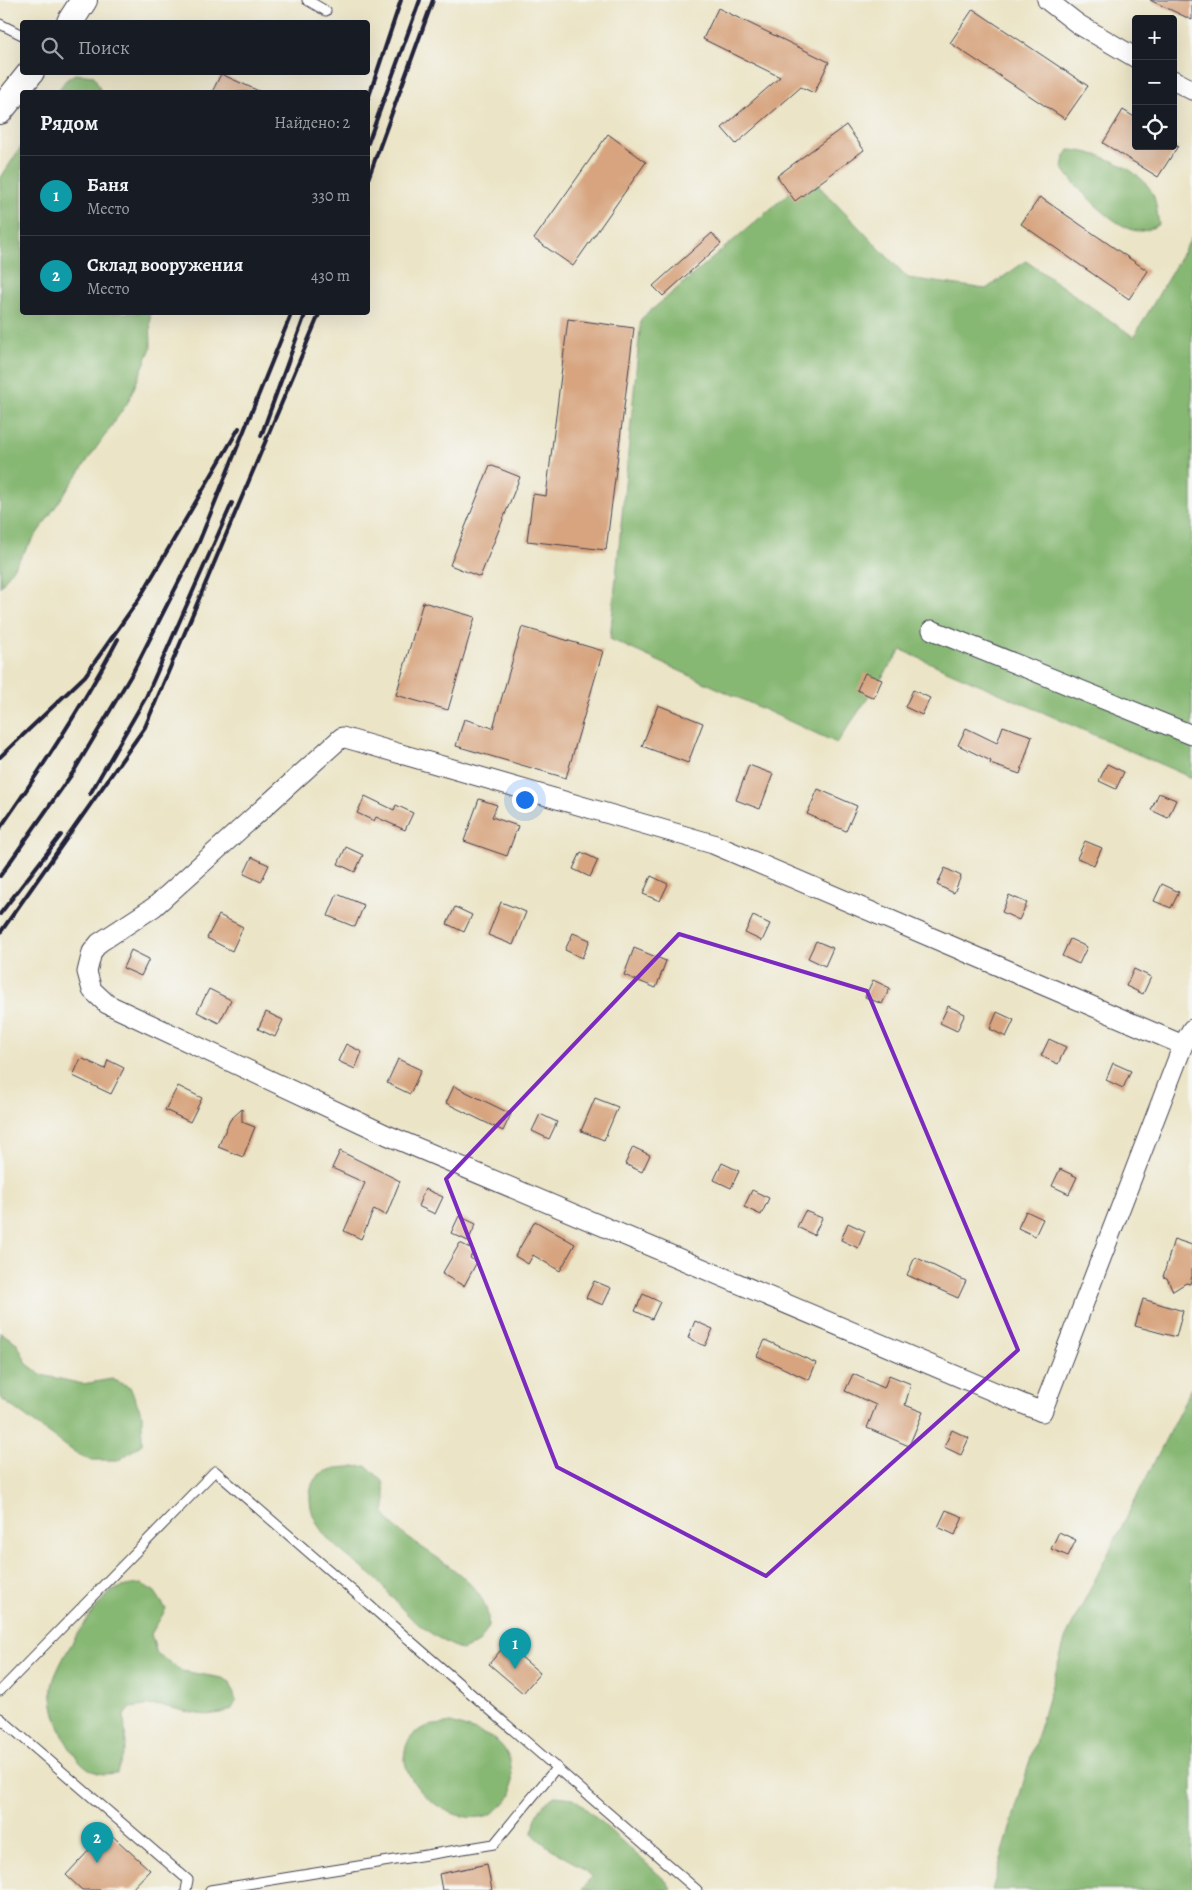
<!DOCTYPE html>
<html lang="ru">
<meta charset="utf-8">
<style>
body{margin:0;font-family:Alegreya,serif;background:#20242c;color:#f1f3f6}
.controls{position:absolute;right:15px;top:15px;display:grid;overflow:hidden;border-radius:5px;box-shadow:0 5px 20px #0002}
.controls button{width:45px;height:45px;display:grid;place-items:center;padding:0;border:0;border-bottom:1px solid #363941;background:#171b24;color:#f1f3f6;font:25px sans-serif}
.you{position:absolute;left:524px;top:799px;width:18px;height:18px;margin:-12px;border:4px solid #fff;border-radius:50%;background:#1a73e8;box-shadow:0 0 0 8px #1a73e833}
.badge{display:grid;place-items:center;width:32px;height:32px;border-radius:50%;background:#0f766e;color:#fff;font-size:16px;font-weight:700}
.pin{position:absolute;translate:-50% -41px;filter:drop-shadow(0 1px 2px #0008)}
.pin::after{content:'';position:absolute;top:26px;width:18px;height:15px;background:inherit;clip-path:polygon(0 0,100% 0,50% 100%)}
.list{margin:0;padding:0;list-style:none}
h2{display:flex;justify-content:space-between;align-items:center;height:65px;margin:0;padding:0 20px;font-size:21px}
h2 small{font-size:16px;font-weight:400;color:#9ea1a6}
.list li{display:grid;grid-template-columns:32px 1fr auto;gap:15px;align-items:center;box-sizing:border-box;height:80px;padding:0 20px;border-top:1px solid #363941}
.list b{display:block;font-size:19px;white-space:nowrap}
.list p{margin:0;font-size:16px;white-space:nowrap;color:#9ea1a6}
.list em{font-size:16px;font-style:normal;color:#9ea1a6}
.icon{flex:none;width:28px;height:28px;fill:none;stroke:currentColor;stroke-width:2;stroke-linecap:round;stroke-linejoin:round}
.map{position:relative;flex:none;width:1192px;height:1890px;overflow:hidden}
.search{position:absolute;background:#171b24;box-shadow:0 5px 20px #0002;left:20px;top:20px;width:350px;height:55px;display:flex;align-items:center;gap:12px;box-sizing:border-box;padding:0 18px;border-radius:5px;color:#9ea1a6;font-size:19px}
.panel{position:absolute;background:#171b24;box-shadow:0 5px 20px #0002;left:20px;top:90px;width:350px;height:225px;border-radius:5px}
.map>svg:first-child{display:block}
</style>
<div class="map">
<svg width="1192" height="1890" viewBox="0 0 1192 1890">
<rect width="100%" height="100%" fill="#f6f6f2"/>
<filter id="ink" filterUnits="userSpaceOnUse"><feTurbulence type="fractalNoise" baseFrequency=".02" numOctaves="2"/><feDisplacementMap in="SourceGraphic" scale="10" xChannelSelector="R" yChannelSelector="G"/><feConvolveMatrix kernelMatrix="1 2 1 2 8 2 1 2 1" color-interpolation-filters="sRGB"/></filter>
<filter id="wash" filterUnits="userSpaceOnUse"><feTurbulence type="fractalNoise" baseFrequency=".0096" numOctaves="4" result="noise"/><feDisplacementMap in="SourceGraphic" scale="20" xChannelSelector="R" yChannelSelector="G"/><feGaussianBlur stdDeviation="1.12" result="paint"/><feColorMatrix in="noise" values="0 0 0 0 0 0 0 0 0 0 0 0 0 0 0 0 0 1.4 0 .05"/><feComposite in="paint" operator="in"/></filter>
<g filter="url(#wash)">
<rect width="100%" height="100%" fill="#ebe4c6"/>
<!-- forest -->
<g fill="#87b873" stroke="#546d57">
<path d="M75 74 94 76 101 92H57L66 80Z"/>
<path d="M22 145V312L150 313 151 348 128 402 0 587V179Z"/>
<path d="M1069 150C1096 151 1144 169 1154 197 1157 205 1157 216 1159 224 1152 229 1142 233 1133 230 1110 223 1075 187 1062 167L1064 158Z"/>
<path d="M809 176 908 278 986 289 1026 261 1134 337 1192 237V778L901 650 837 743 610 639 641 319Z"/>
<path d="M0 1332 17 1343 27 1364 42 1375 83 1384 112 1379 130 1387 142 1415V1444L119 1460H89L73 1451 0 1398Z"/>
<path d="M1192 1387V1890H992L1066 1637Z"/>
<path d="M367 1466 383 1481 386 1499 384 1513C388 1518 391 1524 396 1528 422 1553 493 1581 488 1626 487 1631 482 1638 479 1643L462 1650C443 1642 424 1630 408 1615 396 1604 387 1589 375 1578 349 1556 308 1534 310 1494 312 1464 344 1468 367 1466Z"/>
<path d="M142 1584 155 1592 166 1609 151 1634 157 1654 182 1671 222 1678 230 1682 236 1701 232 1709C203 1721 191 1711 162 1706 152 1704 140 1707 130 1708L124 1715 126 1746 117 1773C112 1773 104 1775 98 1773 71 1766 49 1713 52 1687 54 1667 94 1605 110 1593 119 1586 131 1585 142 1584Z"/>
<path d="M451 1723C497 1738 515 1740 512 1795 506 1801 497 1812 489 1815 441 1832 373 1758 421 1729 429 1724 443 1725 451 1723Z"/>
<path d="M555 1796 574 1798 667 1882 672 1890H582L591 1877C573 1857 552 1854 533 1834 535 1816 539 1805 555 1796Z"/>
</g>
<g id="blocks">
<!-- building -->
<g fill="#d7a47f">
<path d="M1150 0H1192V20Z"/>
<path d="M718 8 829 62 814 93 801 87 736 144 722 128 780 77 703 39Z"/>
<path d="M973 9 1088 86 1065 119 950 43Z"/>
<path d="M221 74 261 92H212Z"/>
<path d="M1123 110 1136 118V146H1178L1158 177 1103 143Z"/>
<path d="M846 125 864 150 795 201 777 176Z"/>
<path d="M608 134 646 162 573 266 534 239Z"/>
<path d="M1040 197 1148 271 1129 299 1021 224Z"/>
<path d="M712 233 721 244 663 296 653 286Z"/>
<path d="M568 319 634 328 606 550 527 541 533 494 546 496Z"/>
<path d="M490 465 520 477 480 577 450 565Z"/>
<path d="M423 602 475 617 448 710 396 695Z"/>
<path d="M522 627 603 651 566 778 456 746 464 719 493 728Z"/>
<path d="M865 673 882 680 874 698 857 690Z"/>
<path d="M913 690 930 698 922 715 905 707Z"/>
<path d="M658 705 703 723 688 763 642 746Z"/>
<path d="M1003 726 1032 736 1020 774 990 764 991 761 958 745 966 728 997 743Z"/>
<path d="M1107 764 1124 772 1116 789 1099 781Z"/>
<path d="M749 765 773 774 760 809 736 800Z"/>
<path d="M818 789 857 806 846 831 807 814Z"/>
<path d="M1159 793 1176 800 1168 818 1151 810Z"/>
<path d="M365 796 394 810 396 805 413 813 405 830 376 817 374 821 357 813Z"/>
<path d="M479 799 497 805 492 817 518 826 507 856 464 841Z"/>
<path d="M1085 841 1102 848 1094 865 1077 858Z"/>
<path d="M346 847 363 855 355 872 338 864Z"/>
<path d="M581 852 598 860 590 877 573 869Z"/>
<path d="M252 857 269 865 261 882 244 874Z"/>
<path d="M945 868 961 876 954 893 937 885Z"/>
<path d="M651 876 668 884 660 901 643 894Z"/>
<path d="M1162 884 1179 892 1171 908 1154 901Z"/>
<path d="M337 894 364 905 355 927 328 916Z"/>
<path d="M1009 895 1027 903 1019 920 1002 912Z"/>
<path d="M501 902 526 912 513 945 488 935Z"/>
<path d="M455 907 472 915 464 932 447 924Z"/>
<path d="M219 915 243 927 232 951 207 938Z"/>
<path d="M753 916 770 924 762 941 745 933Z"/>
<path d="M573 933 590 940 582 958 565 950Z"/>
<path d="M1070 939 1087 947 1079 964 1062 956Z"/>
<path d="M816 941 833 948 825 966 808 958Z"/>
<path d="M634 948 666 961 656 988 624 975Z"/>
<path d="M131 950 149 959 141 976 123 968Z"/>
<path d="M1134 969 1151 977 1143 994 1126 986Z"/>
<path d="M873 980 890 988 882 1004 865 997Z"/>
<path d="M209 989 231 1000 219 1023 197 1012Z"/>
<path d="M948 1006 965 1014 957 1031 940 1023Z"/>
<path d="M266 1012 283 1020 275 1037 258 1029Z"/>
<path d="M997 1012 1014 1020 1006 1037 990 1029Z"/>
<path d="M1049 1039 1066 1047 1058 1064 1041 1056Z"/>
<path d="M346 1044 362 1052 355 1069 338 1061Z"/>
<path d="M81 1058 105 1069 108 1060 124 1068 111 1094 73 1076Z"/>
<path d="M398 1059 421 1070 410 1094 387 1083Z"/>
<path d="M1113 1063 1131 1071 1123 1088 1106 1080Z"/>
<path d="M178 1086 202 1098 190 1122 165 1110Z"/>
<path d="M454 1086 511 1114 503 1131 446 1103Z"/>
<path d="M595 1098 618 1107 604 1140 581 1131Z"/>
<path d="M242 1109V1122L255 1127 243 1157 218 1147 230 1120Z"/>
<path d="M540 1114 557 1122 549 1139 532 1131Z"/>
<path d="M633 1147 650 1155 642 1172 625 1164Z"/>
<path d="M340 1151 400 1181 386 1216 374 1209 361 1239 344 1231 365 1183 332 1168Z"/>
<path d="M722 1163 739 1171 731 1188 714 1180Z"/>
<path d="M1060 1169 1077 1177 1069 1194 1052 1186Z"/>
<path d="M425 1189 443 1197 435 1214 418 1206Z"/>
<path d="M752 1190 769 1198 761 1215 744 1207Z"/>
<path d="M805 1211 822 1218 814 1235 797 1227Z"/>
<path d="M1026 1211 1043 1219 1035 1236 1018 1228Z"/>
<path d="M459 1216 476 1224 468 1241 451 1233Z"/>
<path d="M535 1221 575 1244 560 1271 533 1255 528 1264 515 1256Z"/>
<path d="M848 1223 865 1231 858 1248 841 1240Z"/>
<path d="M1174 1239 1192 1245V1276L1190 1284 1186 1283 1173 1291 1167 1278 1163 1277Z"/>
<path d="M460 1243 474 1250 470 1258 477 1262 464 1286 442 1274Z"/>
<path d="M915 1257 966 1281 958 1298 907 1275Z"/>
<path d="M594 1281 611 1288 603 1305 586 1298Z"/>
<path d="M643 1294 660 1302 652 1319 635 1311Z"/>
<path d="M1143 1299 1183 1311 1176 1337 1135 1326Z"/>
<path d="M695 1321 713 1329 705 1346 688 1338Z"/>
<path d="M765 1340 816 1363 809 1380 757 1356Z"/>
<path d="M853 1374 884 1388 889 1375 911 1384 905 1405 923 1412 909 1446 867 1428 876 1405 845 1391Z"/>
<path d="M952 1430 969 1438 961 1455 944 1447Z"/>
<path d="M946 1510 963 1517 955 1535 938 1527Z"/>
<path d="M1059 1532 1076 1540 1068 1556 1051 1549Z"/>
<path d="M506 1644 540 1673 523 1693 489 1664Z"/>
<path d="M107 1831 150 1870 131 1890H82L66 1875Z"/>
<path d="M487 1864 492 1890H442L439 1874Z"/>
</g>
</g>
</g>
<g filter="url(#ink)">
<use href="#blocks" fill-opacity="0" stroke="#403f50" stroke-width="1"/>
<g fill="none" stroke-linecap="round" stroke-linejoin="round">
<defs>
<g id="lane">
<path d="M307 0 326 11"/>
<path d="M0 24 22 35"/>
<path d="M0 1691 215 1471 697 1890"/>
<path d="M0 1718 188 1880 186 1890"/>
<path d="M210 1890 494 1844 557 1767"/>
</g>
<g id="street">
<path d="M1047 0 1078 24 1136 58"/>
<path d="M1173 80 1192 90"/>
<path d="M932 630 1192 735"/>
<path d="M1183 1045 1042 1412 387 1135 107 1004 92 990 87 972 92 952 99 943 154 907 342 737 713 844 1183 1045 1192 1029"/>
</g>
<g id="secondary">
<path d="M70 22 84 0"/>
<path d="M0 111 31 72"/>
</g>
</defs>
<!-- lane casing -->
<use href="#lane" stroke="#403f50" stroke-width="11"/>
<!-- street casing -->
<use href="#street" stroke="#403f50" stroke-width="21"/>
<!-- secondary casing -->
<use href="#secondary" stroke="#403f50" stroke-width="28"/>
<!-- lane -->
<use href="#lane" stroke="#fff" stroke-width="9"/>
<!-- street -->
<use href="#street" stroke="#fff" stroke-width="19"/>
<!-- secondary -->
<use href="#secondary" stroke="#fff" stroke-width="26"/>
<!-- rail -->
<g stroke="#22223b" stroke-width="4">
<path d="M368 99 401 0"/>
<path d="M368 143 420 0"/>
<path d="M368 179 433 0"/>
<path d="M261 436 306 312"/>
<path d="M0 757 85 676 139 599 239 428"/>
<path d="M90 794 146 697 232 503"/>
<path d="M0 828C43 767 83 705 118 639"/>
<path d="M0 876 74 771 133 672 199 542 292 312"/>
<path d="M0 914 61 835"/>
<path d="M0 933 145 727 320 312"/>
</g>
</g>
</g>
<!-- marked area -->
<path fill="none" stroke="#7b2cbf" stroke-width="4" stroke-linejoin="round" d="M679 934 867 991 1018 1350 766 1576 557 1467 446 1179Z"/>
</svg>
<div class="controls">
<button>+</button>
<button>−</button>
<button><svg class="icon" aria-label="locate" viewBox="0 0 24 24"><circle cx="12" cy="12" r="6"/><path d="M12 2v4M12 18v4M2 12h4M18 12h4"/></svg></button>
</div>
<div class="you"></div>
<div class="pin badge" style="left:515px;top:1669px;background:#0f9aa8">1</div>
<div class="pin badge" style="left:97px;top:1863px;background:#0f9aa8">2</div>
<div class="search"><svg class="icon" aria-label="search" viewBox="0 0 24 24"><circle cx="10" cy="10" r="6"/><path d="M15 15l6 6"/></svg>Поиск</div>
<section class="panel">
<h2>Рядом<small>Найдено: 2</small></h2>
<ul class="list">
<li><span class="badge" style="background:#0f9aa8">1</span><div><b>Баня</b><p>Место</p></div><em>330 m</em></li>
<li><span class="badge" style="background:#0f9aa8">2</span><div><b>Склад вооружения</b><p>Место</p></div><em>430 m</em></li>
</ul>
</section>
</div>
